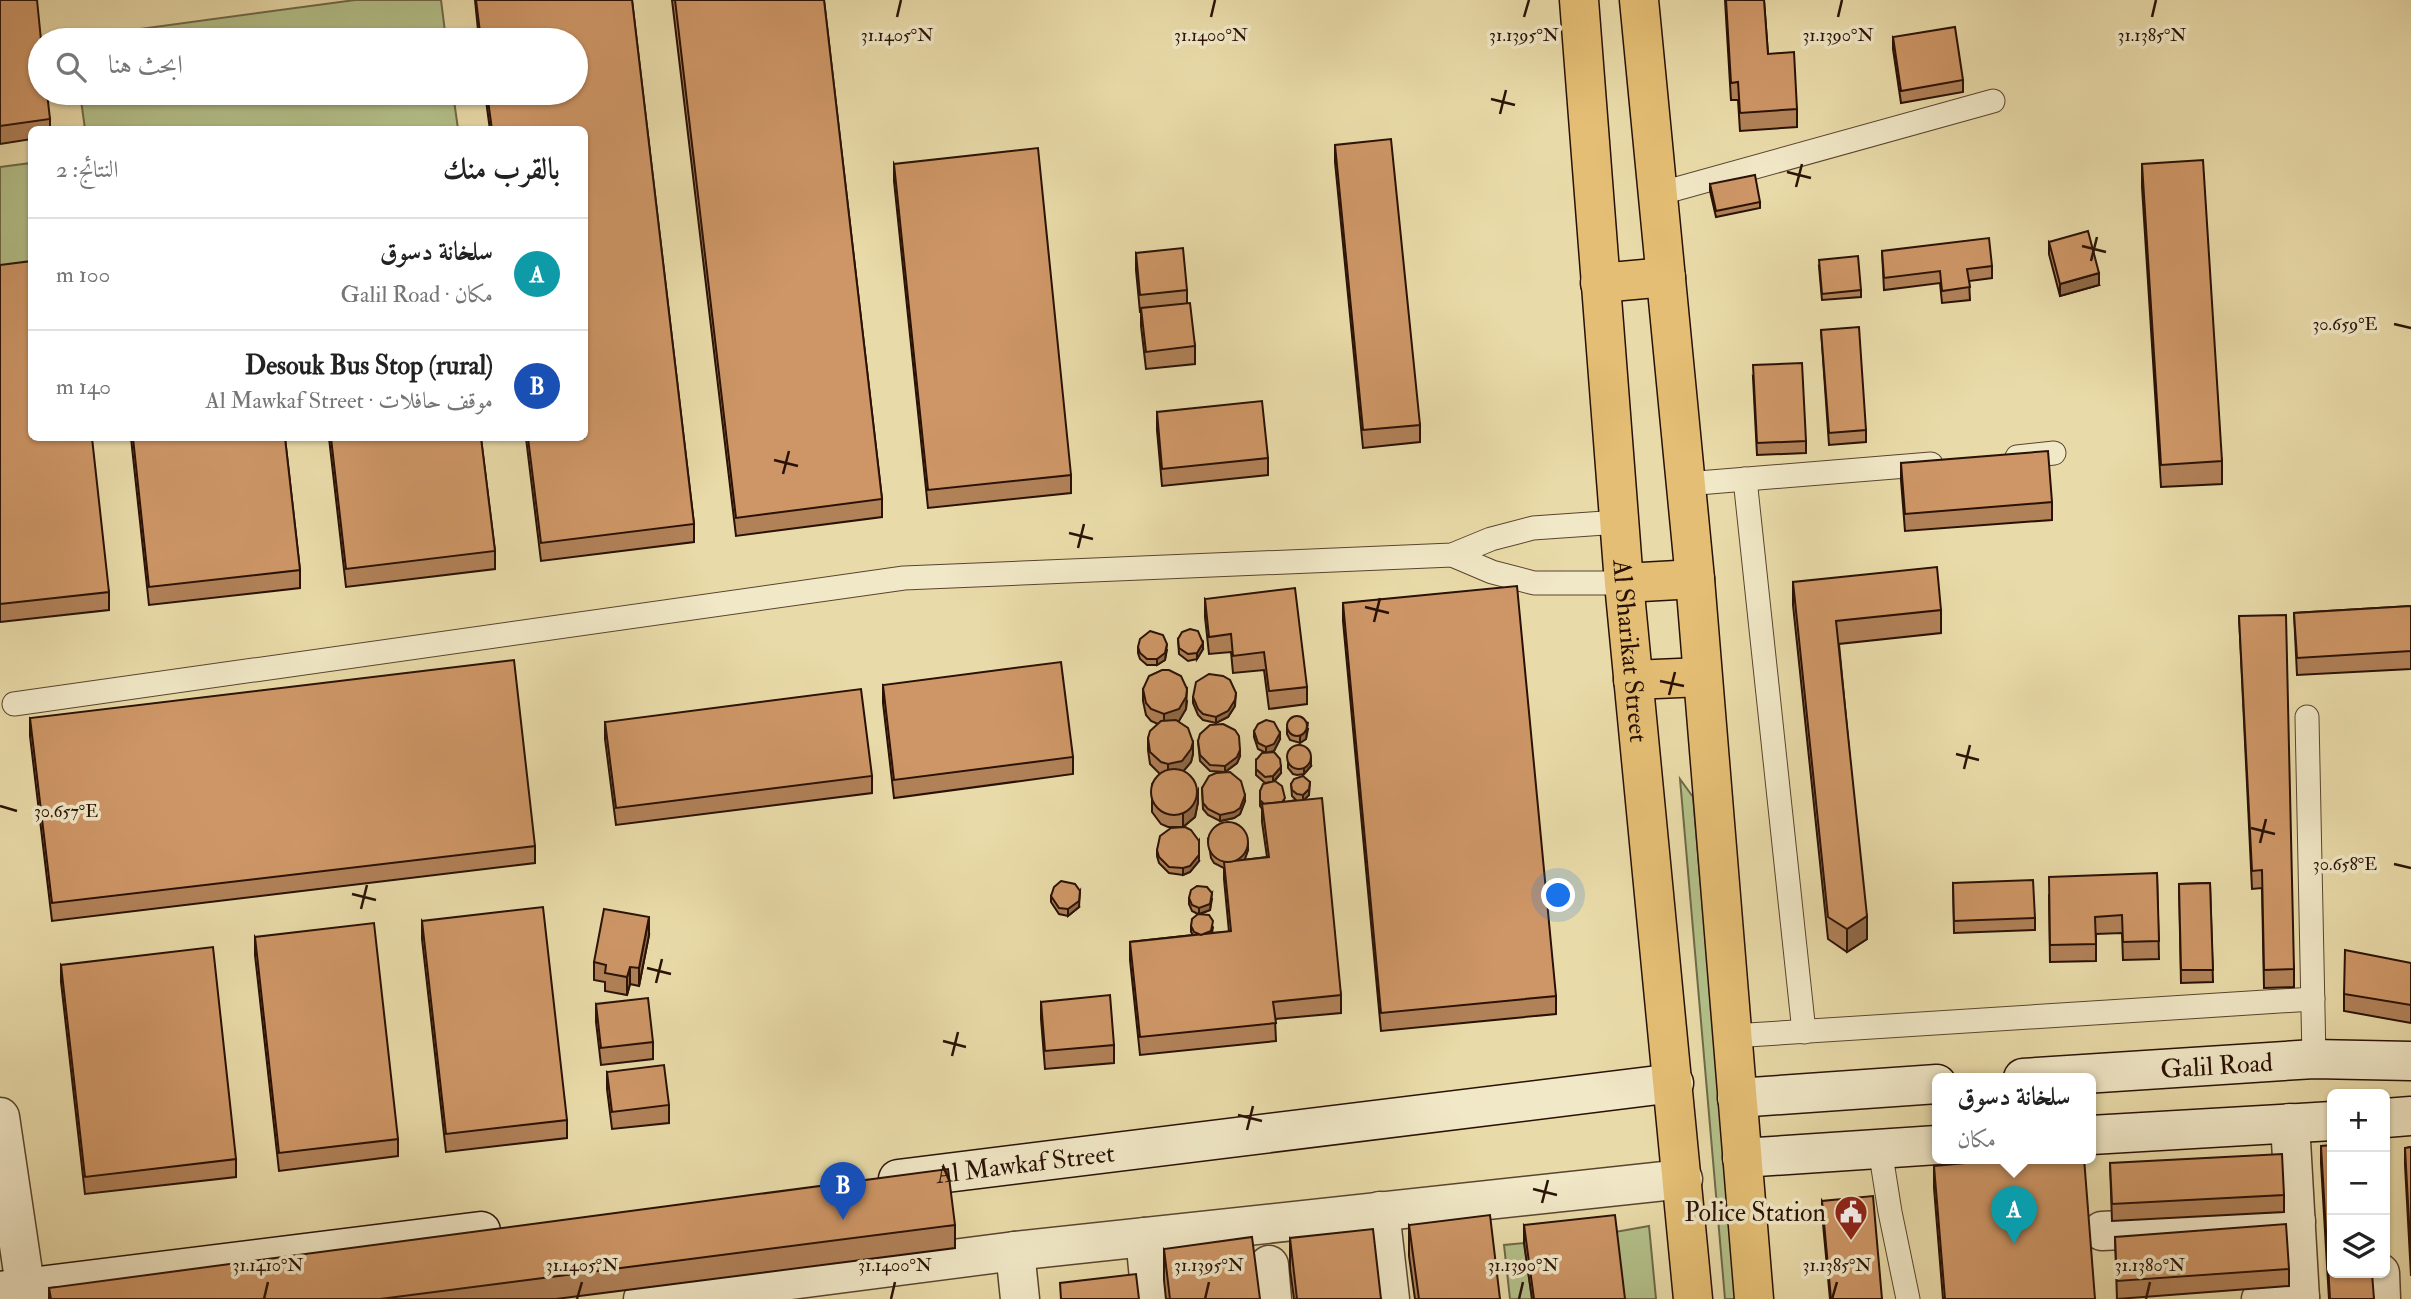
<!DOCTYPE html>
<html lang="ar">
<meta charset="utf-8">
<style>
body{margin:0;font-family:"IM FELL Double Pica",Amiri,serif;background:#f2f2f2;color:#222;direction:rtl}
.controls{position:absolute;right:21px;bottom:21px;display:grid;overflow:hidden;border-radius:10px;box-shadow:0 2px 5px #0004}
.controls button{width:63px;height:63px;display:grid;place-items:center;padding:0;border:0;border-bottom:2px solid #e0e0e0;background:#fff;color:#222;font:35px sans-serif}
.you{position:absolute;left:1559px;top:896px;width:24px;height:24px;margin:-18px;border:5px solid #fff;border-radius:50%;background:#1a73e8;box-shadow:0 0 0 10px #1a73e833}
.badge{display:grid;place-items:center;width:46px;height:46px;border-radius:50%;background:#8f2418;color:#fff;font-size:23px;font-weight:700}
.pin{position:absolute;translate:-50% -58px;filter:drop-shadow(0 2px 4px #0008)}
.pin::after{content:'';position:absolute;top:37px;width:24px;height:21px;background:inherit;clip-path:polygon(0 0,100% 0,50% 100%)}
.popup{position:absolute;left:1932px;top:1073px;width:164px;height:91px;box-sizing:border-box;display:grid;place-content:center;border-radius:10px;background:#fff;filter:drop-shadow(0 2px 5px #0005);font-size:23px;white-space:nowrap;color:#767676}
.popup b{font-size:26px;color:#222}
.popup::after{content:'';position:absolute;left:50%;top:100%;margin-left:-14px;border:14px solid transparent;border-top-color:#fff}
.list{margin:0;padding:0;list-style:none}
h2{display:flex;justify-content:space-between;align-items:center;height:91px;margin:0;padding:0 28px;font-size:30px}
h2 small{font-size:23px;font-weight:400;color:#767676}
.list li{display:grid;grid-template-columns:46px 1fr auto;gap:21px;align-items:center;box-sizing:border-box;height:112px;padding:0 28px;border-top:2px solid #e0e0e0}
.list b{display:block;font-size:26px;white-space:nowrap}
.list p{margin:0;font-size:23px;white-space:nowrap;color:#767676}
.list em{font-size:23px;font-style:normal;color:#767676}
.icon{flex:none;width:38px;height:38px;fill:none;stroke:currentColor;stroke-width:2;stroke-linecap:round;stroke-linejoin:round}
.map{position:relative;flex:none;width:2411px;height:1299px;overflow:hidden;direction:ltr}
.search{position:absolute;background:#fff;box-shadow:0 2px 5px #0004;left:28px;top:28px;width:560px;height:77px;display:flex;align-items:center;gap:18px;box-sizing:border-box;padding:0 24px;border-radius:38px;color:#767676;font-size:26px}
.panel{position:absolute;background:#fff;box-shadow:0 2px 5px #0004;left:28px;top:126px;width:560px;height:315px;border-radius:10px;direction:rtl}
.map>svg:first-child{display:block}
</style>
<div class="map">
<svg width="2411" height="1299" viewBox="0 0 2411 1299">
<rect width="100%" height="100%" fill="#e9dba9"/>
<filter id="stains"><feTurbulence type="fractalNoise" baseFrequency=".00286" numOctaves="4"/><feColorMatrix values="0 0 0 0 .2 0 0 0 0 .09 0 0 0 0 .02 0 0 0 .5 -.17"/></filter>
<radialGradient id="worn" r=".72"><stop offset=".6" stop-color="#630" stop-opacity="0"/><stop offset="1" stop-color="#630" stop-opacity=".3"/></radialGradient>
<!-- green -->
<g fill="#b4c18a" stroke="#6e6948" stroke-width="2">
<path d="M355 0H441L446 40H73V38Z"/>
<path d="M80 93H453L458 129H85Z"/>
<path d="M31 163V281L0 286V167Z"/>
<path d="M1680 779 1693 797 1737 1299H1725Z"/>
<path d="M1649 1226 1656 1299H1623L1615 1232Z"/>
<path d="M1524 1243 1532 1299H1510L1504 1245Z"/>
</g>
<g fill="none" stroke-linecap="round" stroke-linejoin="round">
<defs>
<g id="lane">
<path d="M1658 194 1993 101"/>
<path d="M2017 457 2054 453"/>
<path d="M1745 479 1804 1032"/>
<path d="M1686 484 1931 464"/>
<path d="M1452 555 1492 572 1534 583H1624"/>
<path d="M14 704 904 578 1452 555 1491 539 1533 528 1619 522"/>
<path d="M2307 717 2314 1059"/>
<path d="M1732 1036 2313 999"/>
<path d="M1880 1149 1890 1212 1908 1299"/>
</g>
<g id="street">
<path d="M0 1117 27 1299"/>
<path d="M2290 1123 2300 1299"/>
<path d="M1380 1211 1390 1299"/>
<path d="M2102 1231 2296 1221"/>
<path d="M1145 1237 1151 1299"/>
<path d="M1015 1251 1020 1299"/>
<path d="M1269 1265 1272 1299"/>
<path d="M2380 1273 2381 1299"/>
<path d="M643 1299 1015 1251 1683 1179"/>
<path d="M2261 1299 2300 1297"/>
</g>
<g id="secondary">
<path id="s1" d="M2023 1078 2314 1059 2411 1061"/>
<path d="M1737 1098 1937 1084"/>
<path d="M2385 1118 2411 1116"/>
<path d="M2091 1135 2332 1121"/>
<path d="M1742 1158 1937 1145"/>
<path id="s2" d="M898 1179 1674 1083"/>
<path d="M0 1291 481 1231"/>
</g>
<g id="primary">
<path id="s3" d="M1579 0 1624 583 1693 1299"/>
<path d="M1639 0 1695 579 1754 1299"/>
<path d="M1600 283 1666 277"/>
<path d="M1624 583 1695 579"/>
<path d="M1633 680 1702 677"/>
</g>
</defs>
<!-- lane casing -->
<use href="#lane" stroke="#59442e" stroke-width="25"/>
<!-- street casing -->
<use href="#street" stroke="#59442e" stroke-width="41"/>
<!-- secondary casing -->
<use href="#secondary" stroke="#291105" stroke-width="41"/>
<!-- primary casing -->
<use href="#primary" stroke="#291105" stroke-width="41"/>
<!-- lane -->
<use href="#lane" stroke="#f1e8c7" stroke-width="23"/>
<!-- street -->
<use href="#street" stroke="#f1e8c7" stroke-width="38"/>
<!-- secondary -->
<use href="#secondary" stroke="#f1e8c7" stroke-width="38"/>
<!-- primary -->
<use href="#primary" stroke="#e4be74" stroke-width="38"/>
</g>
<!-- wall -->
<g fill="#b18158" stroke="#291105" stroke-width="2">
<path d="M0 0 50 119V130H32V139L0 144Z"/>
<path d="M475 0H632L694 524V542L541 561 526 438H584V130H490L485 93H576V40H479Z"/>
<path d="M672 0H824L882 499V517L736 536Z"/>
<path d="M1725 0H1764L1768 54 1797 109V127L1740 131 1738 100H1731Z"/>
<path d="M1893 37 1963 80V92L1901 103 1893 49Z"/>
<path d="M1335 145 1420 425V442L1363 448 1335 162Z"/>
<path d="M894 164 1071 475V493L928 508 894 181Z"/>
<path d="M2142 164 2222 461V484L2161 487 2142 187Z"/>
<path d="M1710 184 1760 202V208L1716 217 1710 191Z"/>
<path d="M2049 242 2099 285 2060 296 2049 254Z"/>
<path d="M1882 251 1992 266V278L1969 281 1970 300 1942 303 1940 283 1884 290Z"/>
<path d="M1136 253 1187 290V303L1195 346V364L1146 369 1141 326V312H1140L1136 270Z"/>
<path d="M0 265 109 592V610L0 622Z"/>
<path d="M1819 266 1861 290V297L1822 300Z"/>
<path d="M1821 330 1866 430V442L1829 445Z"/>
<path d="M1753 377 1806 441V453L1757 455Z"/>
<path d="M1157 412 1268 458V475L1162 486 1157 430Z"/>
<path d="M131 438H285L300 570V588L149 605Z"/>
<path d="M329 438H481L495 551V569L346 587Z"/>
<path d="M1901 463 2052 502V520L1905 531 1901 480Z"/>
<path d="M1793 582 1941 610V633L1839 644 1867 939 1847 952 1828 939 1793 605Z"/>
<path d="M1205 599 1307 687V704L1269 709 1264 670 1233 673 1231 652 1209 654 1205 617Z"/>
<path d="M1343 603 1556 996V1014L1381 1031 1343 621Z"/>
<path d="M2411 606V669L2297 675 2294 613Z"/>
<path d="M2239 616 2294 969V987L2264 988 2262 888 2252 889Z"/>
<path d="M1178 639 1203 649 1197 659 1188 661 1179 654Z"/>
<path d="M1138 647 1167 650 1165 660 1157 665H1147L1140 659 1138 653Z"/>
<path d="M883 685 1073 757V774L894 798 883 703Z"/>
<path d="M1143 689 1187 701 1186 709 1178 722 1193 754 1191 762 1183 771 1198 802 1195 817 1183 827H1168L1161 824 1152 812V784L1160 774 1150 764 1148 750V738L1158 724 1151 721 1146 715 1143 701Z"/>
<path d="M1236 693 1235 706 1228 717 1216 723 1203 720 1198 715 1193 703V697Z"/>
<path d="M30 718 535 846V863L52 921 30 736Z"/>
<path d="M605 722 872 776V793L616 825 605 739Z"/>
<path d="M1287 728 1308 729 1306 739 1300 743 1290 740 1287 734Z"/>
<path d="M1254 731 1280 739 1274 751 1266 753 1258 749 1254 737Z"/>
<path d="M1198 741 1240 756 1237 763 1225 772 1210 771 1200 761Z"/>
<path d="M1256 760 1281 773 1274 782 1285 802 1296 800 1292 796 1291 784 1310 782 1309 795 1304 799 1341 995V1013L1275 1019 1276 1041 1140 1055 1130 960V942L1193 935 1191 932V926L1198 914 1192 911 1189 904V898L1212 899 1210 910 1200 914 1213 927 1212 933 1229 932 1224 879V868L1214 863 1211 858 1208 839 1248 850 1244 860 1267 857 1262 822V809L1260 806V791L1271 782 1265 783 1256 775Z"/>
<path d="M1288 760 1311 766 1304 774 1297 775 1293 774 1288 768Z"/>
<path d="M1202 788 1245 801 1240 814 1234 818 1220 821 1208 815 1203 809Z"/>
<path d="M1157 850 1199 861 1190 872 1183 875 1169 873 1159 863 1157 856Z"/>
<path d="M2157 873 2159 959 2123 960 2122 933 2096 934V961L2050 962 2049 895Z"/>
<path d="M1953 883 2035 918V930L1954 933Z"/>
<path d="M2210 883 2213 982 2181 983 2179 884Z"/>
<path d="M1051 896 1079 907 1068 916 1059 914 1051 902Z"/>
<path d="M422 921 567 1120V1138L446 1152 422 939Z"/>
<path d="M649 935 639 986 630 984 627 995 605 991V982L594 980V962Z"/>
<path d="M255 937 398 1139V1156L279 1171 255 955Z"/>
<path d="M2411 963V1023L2344 1011V994Z"/>
<path d="M61 965 236 1159V1177L85 1194 61 982Z"/>
<path d="M1041 1002 1114 1045V1063L1045 1069 1041 1019Z"/>
<path d="M596 1004 653 1042V1059L601 1065 596 1022Z"/>
<path d="M607 1072 669 1105V1123L612 1129 607 1089Z"/>
<path d="M2321 1146 2374 1299H2329L2321 1163Z"/>
<path d="M2411 1147V1276L2405 1165V1148Z"/>
<path d="M2110 1163 2284 1195V1212L2112 1221Z"/>
<path d="M1934 1166 2095 1299H1943L1934 1188Z"/>
<path d="M1822 1201 1882 1299H1830L1822 1213Z"/>
<path d="M955 1225V1248L556 1299H49V1288Z"/>
<path d="M1409 1225 1500 1299H1415L1409 1256Z"/>
<path d="M1524 1225 1625 1299H1532L1524 1243Z"/>
<path d="M2115 1237 2289 1269V1286L2117 1299Z"/>
<path d="M1290 1238 1381 1299H1294L1290 1269Z"/>
<path d="M1164 1249 1260 1299H1166L1164 1280Z"/>
</g>
<!-- shaded-wall -->
<g fill="#906947" stroke="#291105" stroke-width="2">
<path d="M2099 273V285L2060 296V284Z"/>
<path d="M1203 643V649L1197 659V653Z"/>
<path d="M1167 644 1165 660 1157 665V659Z"/>
<path d="M1187 689 1186 709 1179 721 1164 726V714Z"/>
<path d="M1235 700V706L1228 717 1216 723V717Z"/>
<path d="M1308 722 1306 739 1300 743V737Z"/>
<path d="M1280 733V739L1274 751 1266 753V747Z"/>
<path d="M1193 742V754L1191 762 1182 773 1168 776V764Z"/>
<path d="M1240 750V756L1237 763 1225 772V766Z"/>
<path d="M1311 760V766L1304 774V768Z"/>
<path d="M1281 767V773L1273 782V776Z"/>
<path d="M1309 789V795L1303 801V795Z"/>
<path d="M1198 790V802L1195 817 1183 827V814Z"/>
<path d="M1245 795V801L1240 814 1234 818 1220 821V815Z"/>
<path d="M1199 841V861L1190 872 1183 875V868Z"/>
<path d="M1248 844V850L1244 862 1226 869Z"/>
<path d="M1080 891 1079 907 1068 916V909Z"/>
<path d="M1212 893 1210 910 1199 914V908Z"/>
<path d="M1867 916V939L1847 952V929Z"/>
<path d="M649 917V935L639 986V968Z"/>
<path d="M630 967V984L627 995V977Z"/>
</g>
<!-- building -->
<g fill="#ce9666" stroke="#291105" stroke-width="2">
<path d="M0 0H37L41 40H40V93H47L50 119 0 126Z"/>
<path d="M476 0H632L694 524 541 543 528 438H584V130H492L487 93H576V40H481Z"/>
<path d="M675 0H824L882 499 736 518Z"/>
<path d="M1726 0H1764L1768 54 1794 52 1797 109 1740 113 1738 82 1731 83Z"/>
<path d="M1955 27 1963 80 1901 91 1893 37Z"/>
<path d="M1391 139 1420 425 1363 430 1335 145Z"/>
<path d="M1038 148 1071 475 928 490 894 164Z"/>
<path d="M2203 160 2222 461 2161 465 2142 164Z"/>
<path d="M1755 175 1760 202 1716 211 1710 184Z"/>
<path d="M2088 231 2099 273 2060 284 2049 242Z"/>
<path d="M1989 238 1992 266 1967 269 1970 287 1942 291 1940 271 1884 278 1882 251Z"/>
<path d="M1183 248 1187 290 1140 295 1136 253Z"/>
<path d="M1858 256 1861 290 1822 294 1819 260Z"/>
<path d="M32 261V438H92L109 592 0 604V265Z"/>
<path d="M1190 303 1195 346 1146 352 1141 308Z"/>
<path d="M1859 327 1866 430 1829 433 1821 330Z"/>
<path d="M1802 363 1806 441 1757 443 1753 365Z"/>
<path d="M1262 401 1268 458 1162 469 1157 412Z"/>
<path d="M133 438H285L300 570 149 587Z"/>
<path d="M331 438H481L495 551 346 569Z"/>
<path d="M2048 451 2052 502 1905 514 1901 463Z"/>
<path d="M1937 567 1941 610 1836 621 1867 916 1847 929 1828 917 1793 582Z"/>
<path d="M1517 586 1556 996 1381 1013 1343 603Z"/>
<path d="M1295 588 1307 687 1269 691 1264 652 1233 656 1231 634 1209 637 1205 599Z"/>
<path d="M2411 606V651L2297 658 2294 613Z"/>
<path d="M2286 615 2294 969 2264 970 2262 870 2252 871 2239 616Z"/>
<path d="M1190 629 1198 631 1203 643 1197 653 1188 654 1179 648 1178 639 1182 632Z"/>
<path d="M1150 631 1163 635 1167 644 1165 653 1157 659H1147L1140 653 1138 647 1140 639Z"/>
<path d="M514 660 535 846 52 903 30 718Z"/>
<path d="M1061 662 1073 757 894 780 883 685Z"/>
<path d="M1162 670H1169L1181 676 1187 689 1186 697 1179 709 1164 714 1151 709 1146 703 1143 689 1149 676Z"/>
<path d="M1209 674 1223 676 1230 680 1236 693 1235 700 1228 711 1216 717 1203 714 1198 709 1193 697 1196 682Z"/>
<path d="M861 689 872 776 616 808 605 722Z"/>
<circle cx="1297" cy="726" r="10"/>
<path d="M1176 720 1188 728 1193 742 1191 749 1182 761 1168 764 1161 762 1150 752 1148 738 1150 731 1161 721Z"/>
<path d="M1266 720 1274 722 1280 733 1274 744 1266 747 1258 743 1254 731 1258 724Z"/>
<path d="M1223 724 1235 730 1239 736 1240 750 1237 757 1225 766 1210 765 1200 755 1198 741 1200 734 1210 725Z"/>
<circle cx="1299" cy="757" r="12"/>
<path d="M1274 752 1280 759 1281 767 1273 776 1265 777 1256 769V760L1262 753Z"/>
<circle cx="1174" cy="792" r="23"/>
<path d="M1230 772 1241 781 1245 795 1240 808 1234 812 1220 815 1208 809 1203 803 1202 788 1209 776 1216 773Z"/>
<path d="M1303 776 1310 782 1309 789 1303 795 1297 794 1292 790 1291 784 1294 779Z"/>
<path d="M1275 781 1282 786 1285 798 1282 802 1264 804 1260 800V791L1263 784Z"/>
<path d="M1322 798 1341 995 1273 1002 1276 1023 1140 1037 1130 942 1231 931 1224 862 1269 857 1262 804Z"/>
<circle cx="1228" cy="842" r="20"/>
<path d="M1185 827 1191 830 1199 841V855L1190 866 1183 868 1169 867 1159 857 1157 850 1160 836 1171 828Z"/>
<path d="M2157 873 2159 941 2123 942 2122 915 2095 917 2096 944 2050 945 2049 877Z"/>
<path d="M2033 880 2035 918 1954 921 1953 883Z"/>
<path d="M1061 881 1075 884 1080 891 1079 901 1068 909 1059 908 1051 896 1054 887Z"/>
<path d="M2210 883 2213 970H2181L2179 884Z"/>
<path d="M1197 886 1207 887 1212 893 1210 904 1199 908 1192 905 1189 898 1191 890Z"/>
<path d="M543 907 567 1120 446 1134 422 921Z"/>
<path d="M604 909 649 917 639 968 630 967 627 977 605 973 606 965 594 962Z"/>
<path d="M1198 914 1209 915 1213 921 1211 931 1201 935 1194 932 1191 926 1192 919Z"/>
<path d="M374 923 398 1139 279 1153 255 937Z"/>
<path d="M213 947 236 1159 85 1177 61 965Z"/>
<path d="M2345 950 2411 963V1005L2344 994Z"/>
<path d="M1110 995 1114 1045 1045 1051 1041 1002Z"/>
<path d="M648 998 653 1042 601 1048 596 1004Z"/>
<path d="M664 1065 669 1105 612 1112 607 1072Z"/>
<path d="M2332 1145V1273H2372L2374 1299H2330L2321 1146Z"/>
<path d="M2411 1147V1258L2405 1148Z"/>
<path d="M2282 1154 2284 1195 2112 1204 2110 1163Z"/>
<path d="M2018 1158H2084L2095 1299H1945L1934 1166Z"/>
<path d="M948 1169 955 1225 380 1299H51L49 1288Z"/>
<path d="M1873 1196 1882 1299H1831L1822 1201Z"/>
<path d="M1490 1215 1500 1299H1419L1409 1225Z"/>
<path d="M1615 1215 1625 1299H1534L1524 1225Z"/>
<path d="M2286 1224 2289 1269 2117 1281 2115 1237Z"/>
<path d="M1373 1229 1381 1299H1297L1290 1238Z"/>
<path d="M1252 1237 1260 1299H1170L1164 1249Z"/>
<path d="M1136 1274 1139 1299H1061L1060 1283Z"/>
</g>
<!-- ticks -->
<path fill="none" stroke="#291105" stroke-width="2.5" d="M897 17 901 0M1211 17 1215 0M1524 17 1529 0M1838 17 1842 0M2152 17 2156 0M1491 99 1515 105M1500 114 1506 90M1787 172 1811 178M1796 187 1802 164M2082 246 2106 252M2091 261 2097 237M2394 324 2411 328M774 460 798 466M783 474 789 451M1069 533 1093 539M1078 548 1084 524M1365 607 1389 613M1374 622 1380 598M1660 681 1684 686M1669 695 1675 672M1956 754 1979 760M1964 769 1970 745M0 806 17 811M2251 828 2275 834M2260 843 2266 819M2394 864 2411 868M352 894 376 900M361 909 367 885M647 968 671 974M656 983 662 959M943 1041 966 1047M952 1056 958 1032M1238 1115 1262 1121M1247 1130 1253 1106M1533 1189 1557 1195M1542 1203 1548 1180M264 1299 268 1282M577 1299 582 1282M891 1299 895 1282M1205 1299 1209 1282M1519 1299 1523 1282M1832 1299 1837 1282M2146 1299 2150 1282"/>
<!-- icons -->
<defs>
<symbol id="civic-pin" viewBox="-11 -11 22 30"><path d="M0 17L-7.5 6A9.5 9.5 0 1 1 7.5 6Z" fill="#8f2418" stroke="#f1e8c7"/><path d="M-.6-6.5H3V-4.5H.6V-3L4-1V1h2V6H-6V1h2V-1L-.6-3ZM-1.2 2.5V6h2.4V2.5Z" fill="#fff"/></symbol>
</defs>
<g fill-rule="evenodd">
<use href="#civic-pin" x="1832" y="1193" width="38" height="52"/>
</g>
<g text-anchor="middle" stroke-width="7" stroke-linejoin="round" paint-order="stroke">
<!-- street labels -->
<g font-size="26" fill="#291105" stroke="#f1e8c7">
<text dy="9" stroke="none"><textPath href="#s3" startOffset="653">Al Sharikat Street</textPath></text>
<text dy="9" stroke="none"><textPath href="#s1" startOffset="194">Galil Road</textPath></text>
<text dy="9" stroke="none"><textPath href="#s2" startOffset="128">Al Mawkaf Street</textPath></text>
</g>
<!-- poi labels -->
<g font-size="26" fill="#291105" stroke="#f1e8c7" text-anchor="end">
<text x="1826" y="1221">Police Station</text>
</g>
</g>
<g font-size="18" text-anchor="middle" fill="#291105" stroke="#f1e8c7" stroke-width="7" stroke-linejoin="round" paint-order="stroke">
<text x="897" y="41">31.1405°N</text>
<text x="1211" y="41">31.1400°N</text>
<text x="1524" y="41">31.1395°N</text>
<text x="1838" y="41">31.1390°N</text>
<text x="2152" y="41">31.1385°N</text>
<text x="2345" y="330">30.659°E</text>
<text x="66" y="817">30.657°E</text>
<text x="2345" y="870">30.658°E</text>
<text x="268" y="1271">31.1410°N</text>
<text x="582" y="1271">31.1405°N</text>
<text x="895" y="1271">31.1400°N</text>
<text x="1209" y="1271">31.1395°N</text>
<text x="1523" y="1271">31.1390°N</text>
<text x="1837" y="1271">31.1385°N</text>
<text x="2150" y="1271">31.1380°N</text>
</g>
<rect width="100%" height="100%" filter="url(#stains)"/>
<rect width="100%" height="100%" fill="url(#worn)"/>
</svg>
<div class="controls">
<button>+</button>
<button>−</button>
<button><svg class="icon" aria-label="layers" viewBox="0 0 24 24"><path d="M12 4l9 5-9 5-9-5zM3 14l9 5 9-5"/></svg></button>
</div>
<div class="you"></div>
<div class="pin badge" style="left:2014px;top:1244px;background:#0f9aa8">A</div>
<div class="popup"><b>سلخانة دسوق</b>مكان</div>
<div class="pin badge" style="left:843px;top:1220px;background:#1a4fb4">B</div>
<div class="search"><svg class="icon" aria-label="search" viewBox="0 0 24 24"><circle cx="10" cy="10" r="6"/><path d="M15 15l6 6"/></svg>ابحث هنا</div>
<section class="panel">
<h2>بالقرب منك<small>النتائج: 2</small></h2>
<ul class="list">
<li><span class="badge" style="background:#0f9aa8">A</span><div><b>سلخانة دسوق</b><p>مكان · Galil Road</p></div><em>100 m</em></li>
<li><span class="badge" style="background:#1a4fb4">B</span><div><b>Desouk Bus Stop (rural)</b><p>موقف حافلات · Al Mawkaf Street</p></div><em>140 m</em></li>
</ul>
</section>
</div>
